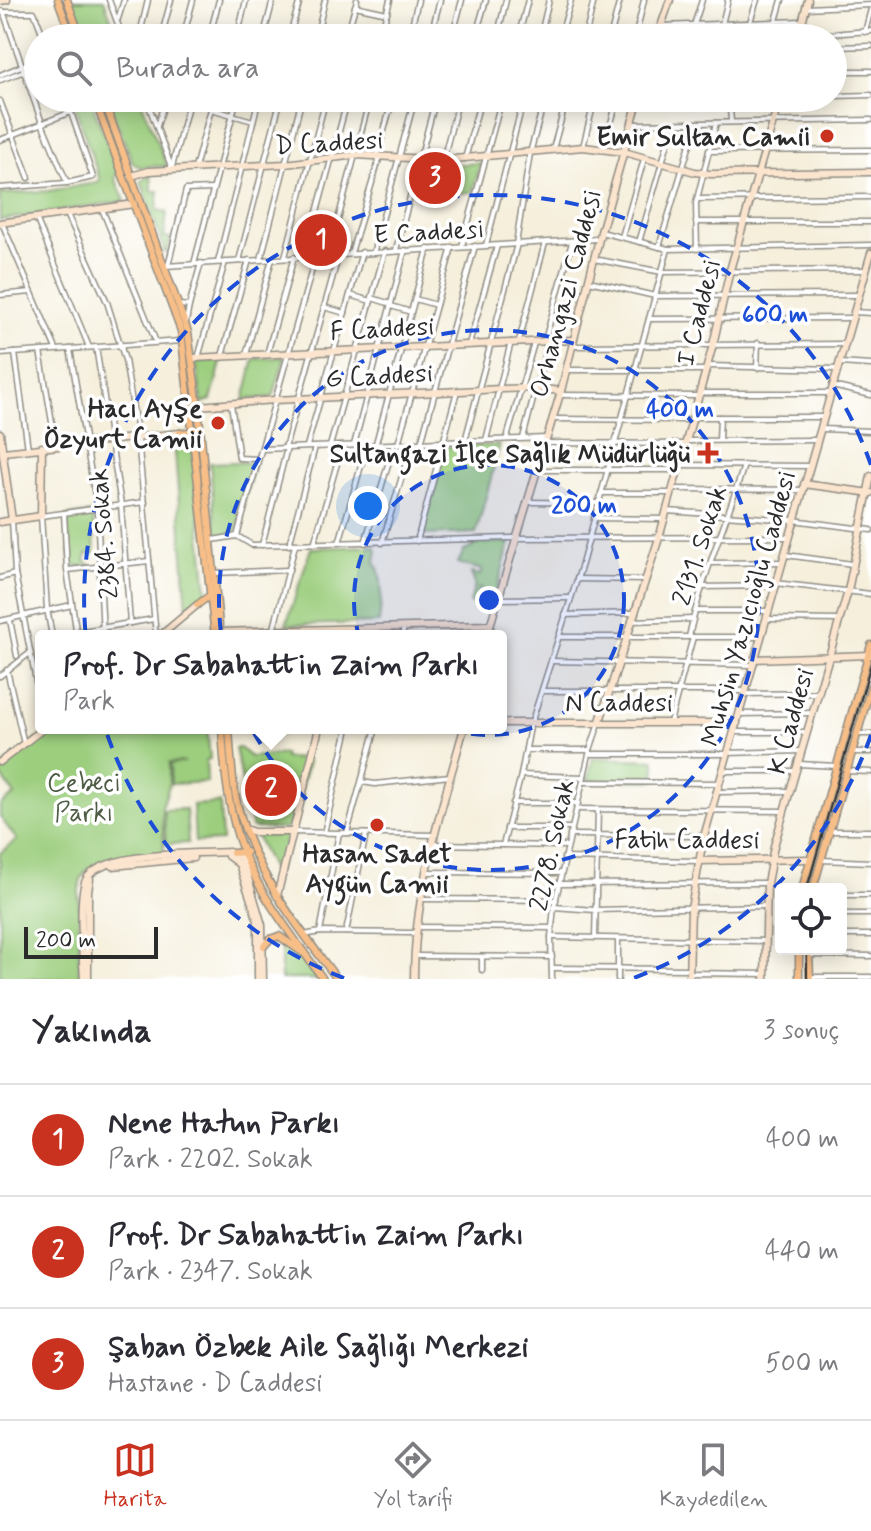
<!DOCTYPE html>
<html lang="tr">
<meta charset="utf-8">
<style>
body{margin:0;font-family:Mynerve,sans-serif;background:#f2f2f3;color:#2b2b33}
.controls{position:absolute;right:24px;bottom:24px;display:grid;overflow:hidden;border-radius:8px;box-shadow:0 4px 20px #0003}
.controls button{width:72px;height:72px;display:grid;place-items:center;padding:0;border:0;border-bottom:2px solid #e1e1e2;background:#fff;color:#2b2b33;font:40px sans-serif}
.scale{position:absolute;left:24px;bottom:20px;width:134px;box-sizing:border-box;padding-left:8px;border:4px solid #2b2b2b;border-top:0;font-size:22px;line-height:28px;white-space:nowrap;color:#2b2b2b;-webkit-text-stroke:6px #fff;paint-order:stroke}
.you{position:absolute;left:368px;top:506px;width:28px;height:28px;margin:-20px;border:6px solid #fff;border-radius:50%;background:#1a73e8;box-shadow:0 0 0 12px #1a73e833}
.badge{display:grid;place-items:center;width:52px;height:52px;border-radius:50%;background:#c8321e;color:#fff;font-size:26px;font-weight:700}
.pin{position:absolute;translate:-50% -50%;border:4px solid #fff;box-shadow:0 2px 8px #0006}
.popup{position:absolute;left:35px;top:630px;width:472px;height:104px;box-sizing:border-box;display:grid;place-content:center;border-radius:8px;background:#fff;filter:drop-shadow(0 2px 6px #0005);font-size:26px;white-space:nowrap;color:#7c7c81}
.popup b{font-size:30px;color:#2b2b33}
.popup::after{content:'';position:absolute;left:50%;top:100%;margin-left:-16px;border:16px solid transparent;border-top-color:#fff}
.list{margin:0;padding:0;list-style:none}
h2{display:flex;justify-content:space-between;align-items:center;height:104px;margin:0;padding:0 32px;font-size:34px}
h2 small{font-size:26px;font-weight:400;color:#7c7c81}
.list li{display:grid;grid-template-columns:52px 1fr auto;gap:24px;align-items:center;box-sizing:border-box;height:112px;padding:0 32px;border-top:2px solid #e1e1e2}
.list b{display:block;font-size:30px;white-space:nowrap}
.list p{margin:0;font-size:26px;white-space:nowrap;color:#7c7c81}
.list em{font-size:26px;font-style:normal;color:#7c7c81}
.icon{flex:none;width:44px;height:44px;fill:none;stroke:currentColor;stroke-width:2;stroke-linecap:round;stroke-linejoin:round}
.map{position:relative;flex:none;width:871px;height:979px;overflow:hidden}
.search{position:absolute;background:#fff;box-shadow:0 4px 20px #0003;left:24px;right:24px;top:24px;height:88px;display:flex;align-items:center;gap:20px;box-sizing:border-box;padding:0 28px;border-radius:44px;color:#7c7c81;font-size:30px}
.sheet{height:440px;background:#fff}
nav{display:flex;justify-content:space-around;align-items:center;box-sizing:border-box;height:112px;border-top:2px solid #e1e1e2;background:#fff;font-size:22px;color:#7c7c81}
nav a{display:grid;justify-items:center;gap:4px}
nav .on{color:#c8321e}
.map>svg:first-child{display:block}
</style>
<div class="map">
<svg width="871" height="979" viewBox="0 0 871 979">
<rect width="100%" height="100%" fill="#fff"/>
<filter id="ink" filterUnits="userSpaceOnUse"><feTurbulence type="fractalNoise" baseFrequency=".0125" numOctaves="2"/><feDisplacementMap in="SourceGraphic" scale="16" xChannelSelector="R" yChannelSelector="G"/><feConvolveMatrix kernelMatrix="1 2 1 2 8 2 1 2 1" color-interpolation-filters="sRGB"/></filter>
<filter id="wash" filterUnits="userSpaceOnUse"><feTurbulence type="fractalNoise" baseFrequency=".006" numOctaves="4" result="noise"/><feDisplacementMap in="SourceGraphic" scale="32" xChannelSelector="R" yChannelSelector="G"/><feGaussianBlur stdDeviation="1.8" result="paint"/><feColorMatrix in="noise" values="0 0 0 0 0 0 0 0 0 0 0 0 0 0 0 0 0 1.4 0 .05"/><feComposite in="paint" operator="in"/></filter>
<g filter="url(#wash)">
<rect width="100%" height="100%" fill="#f5efdc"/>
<!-- green -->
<g fill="#9cce7e" stroke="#647c54" stroke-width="2">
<path d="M71 0H104L118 38H86Z"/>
<path d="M72 98H90L118 172 115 178 125 201 0 220V194L48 191 96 183 100 180Z"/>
<path d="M107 98H140L167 166 140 167 133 163Z"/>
<path d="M481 163 472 192 441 194 440 165Z"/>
<path d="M151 175 152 191H159L157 210 167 212 164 237 171 238 167 252 165 253 141 181Z"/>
<path d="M285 357 273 397 244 400 254 359Z"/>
<path d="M222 359 211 400 202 403 196 362Z"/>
<path d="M181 438 192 446 207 591 187 608 174 439Z"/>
<path d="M500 445 476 533 422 535 445 447Z"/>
<path d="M237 462 255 463 235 533 216 535 210 463Z"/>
<path d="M93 513 95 554H87L85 561 92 566H71L67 516Z"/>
<path d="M510 542 494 599 485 596 486 591 479 588 476 605 470 603 475 584 471 573 480 575 482 570 458 563 464 551 473 547V543Z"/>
<path d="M375 546 377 551 375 561C385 581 381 601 379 623L286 625 311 548Z"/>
<path d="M52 728H207L210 759 206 760 207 782 171 784 170 764 185 762 169 763V786L162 807 164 854 109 860 86 871 81 879 79 890V979H0V853L17 840 0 817V805L15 795 0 774V769Z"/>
<path d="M235 748H240L250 757 284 754V758L305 759 308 762 292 823 285 829 252 828Z"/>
<path d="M593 758 655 760V781L588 780Z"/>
<path d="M220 803 222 841 195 842 193 805Z"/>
<path d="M186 809 188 843 166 844 164 810Z"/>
<path d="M287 835 278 869 273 872 256 836Z"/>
<path d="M278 938C297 947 308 962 320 979H281V949L278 944 270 945Z"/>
</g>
</g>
<g filter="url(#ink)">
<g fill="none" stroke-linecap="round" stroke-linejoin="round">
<defs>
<g id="street">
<path d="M109 0 123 38"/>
<path d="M355 6 387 13"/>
<path d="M806 8 871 5"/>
<path d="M3 11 42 123 67 183"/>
<path d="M0 12H34L44 38"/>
<path d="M118 19 124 0"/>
<path d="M776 21 782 0"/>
<path d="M750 22 757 0"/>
<path d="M722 24 728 0"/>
<path d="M694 25 702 0"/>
<path d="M662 26 802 21"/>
<path d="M865 32 871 9"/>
<path d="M799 36 871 31"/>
<path d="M139 38 148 0"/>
<path d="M161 38 171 0"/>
<path d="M183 38 193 0"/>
<path d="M209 38 219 0"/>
<path d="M237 38 246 0"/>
<path d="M263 38 273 0"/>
<path d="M289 38 300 0"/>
<path d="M316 38 325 0"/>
<path d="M346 38 357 0"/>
<path d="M380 38 390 0"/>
<path d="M409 38 418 0"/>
<path d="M430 38 440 0"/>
<path d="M452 38 462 0"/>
<path d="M475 38 486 0"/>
<path d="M497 38 506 0"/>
<path d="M518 38 528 0"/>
<path d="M540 38 549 0"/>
<path d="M560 38 571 0"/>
<path d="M585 38 594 0"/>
<path d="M610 38 620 0"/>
<path d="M635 38 644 0"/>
<path d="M732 38 737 23"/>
<path d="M833 47 871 46"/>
<path d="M833 71H871"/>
<path d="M0 75 38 59"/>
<path d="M0 80 38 66"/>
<path d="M833 96 871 95"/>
<path d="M146 98 172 169"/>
<path d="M729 98 731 121"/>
<path d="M0 101 29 178"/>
<path d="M639 101 725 98"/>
<path d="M211 109 253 121"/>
<path d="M633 124 871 120"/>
<path d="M157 126 166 98"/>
<path d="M0 140 71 112"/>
<path d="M583 147 595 98"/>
<path d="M604 148 618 98"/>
<path d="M553 149 567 98"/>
<path d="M709 151 871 150"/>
<path d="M377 156 393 98"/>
<path d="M465 159 481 98"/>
<path d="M443 160 459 98"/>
<path d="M172 167 190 98"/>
<path d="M195 168 214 98"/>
<path d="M0 188 67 183 93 177 66 98"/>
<path d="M697 199 871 197"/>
<path d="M102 209 156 342"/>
<path d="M67 214 107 302 125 360 138 438 156 636"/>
<path d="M36 218 89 347"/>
<path d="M696 222H871"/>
<path d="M2 223 56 349"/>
<path d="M601 232 668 249 871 245"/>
<path d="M622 237 644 159"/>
<path d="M639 242 673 125"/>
<path d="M516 244 530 153 545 98"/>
<path d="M486 245 524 98"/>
<path d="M462 246 502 98"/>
<path d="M659 247 696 124"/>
<path d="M697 249 696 203 716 123"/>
<path d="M374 250 415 98"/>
<path d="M396 250 436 98"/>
<path d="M351 253 380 156"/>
<path d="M329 254 370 98"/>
<path d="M305 256 348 98"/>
<path d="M285 257 326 98"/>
<path d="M261 259 302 98"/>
<path d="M594 259 662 272 866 270"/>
<path d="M239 261 281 98"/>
<path d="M218 262 259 98"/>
<path d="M194 264 237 98"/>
<path d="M165 266 597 239"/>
<path d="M168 266 186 190 212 189"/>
<path d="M589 281 655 296 859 295"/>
<path d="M0 295 31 292"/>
<path d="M350 295 371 301"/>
<path d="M372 298 391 304"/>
<path d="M415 299 436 305"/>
<path d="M179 305 189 306 186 322"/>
<path d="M189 306 201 263"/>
<path d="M391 306 411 312"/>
<path d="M324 307 345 313"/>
<path d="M854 312 871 313"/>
<path d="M649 319 852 318"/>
<path d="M545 340 572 242"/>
<path d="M519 341 545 243"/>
<path d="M469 344 497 246"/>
<path d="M572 346 845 344"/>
<path d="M96 347 121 505 130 623"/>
<path d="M70 349 97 508 103 636"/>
<path d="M40 351 56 446"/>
<path d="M15 353 28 449"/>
<path d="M0 354 181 341"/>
<path d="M267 354 294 257"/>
<path d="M246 355 272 259"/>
<path d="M222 356 249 260"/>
<path d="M198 358 225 262"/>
<path d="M839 363 871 365"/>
<path d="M708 366 837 369"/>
<path d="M757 368 758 343"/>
<path d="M566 370H704"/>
<path d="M832 386 871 395"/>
<path d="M701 393H830"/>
<path d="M560 395 697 396"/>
<path d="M231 404 239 458 258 459"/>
<path d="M694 417H823"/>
<path d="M553 419 690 420"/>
<path d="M822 429 871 431"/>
<path d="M507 438 534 343"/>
<path d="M523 438 548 342"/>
<path d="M486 440 511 342"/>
<path d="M719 440 720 417"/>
<path d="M465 441 517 244"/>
<path d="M687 441 817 440"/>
<path d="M376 443 428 249"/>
<path d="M421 443 475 246"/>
<path d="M546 443 683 444"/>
<path d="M398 444 452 247"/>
<path d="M354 445 405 250"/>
<path d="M307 446 362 252"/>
<path d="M330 446 385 251"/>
<path d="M285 448 339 254"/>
<path d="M262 449 547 438"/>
<path d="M679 465 809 466"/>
<path d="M538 470H676"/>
<path d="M673 489 802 490"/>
<path d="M601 493H670"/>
<path d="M529 502 598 503"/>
<path d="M667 511 793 520 871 530"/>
<path d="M64 513 67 570 77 636"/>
<path d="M594 518 663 519"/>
<path d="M12 520 15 574 41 706"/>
<path d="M237 536 316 255"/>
<path d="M212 540 237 536 252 545 511 538 789 537"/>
<path d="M417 541 457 391"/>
<path d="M339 543 367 445"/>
<path d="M365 543 394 444"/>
<path d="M382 543 412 443"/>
<path d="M314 544 342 446"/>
<path d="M262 545 287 448"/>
<path d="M289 545 315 447"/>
<path d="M786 555 852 564"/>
<path d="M712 563 782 562"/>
<path d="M68 570 149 561"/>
<path d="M215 573 289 570"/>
<path d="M0 578 15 574"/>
<path d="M577 579 645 580"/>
<path d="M775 583 871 594"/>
<path d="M702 587 775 586"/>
<path d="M498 599 570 598"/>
<path d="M696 611H768"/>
<path d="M565 615 633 613"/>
<path d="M767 619 838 620"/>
<path d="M10 620 17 656"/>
<path d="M0 621 72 605"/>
<path d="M631 621 693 619"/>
<path d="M77 632 154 619"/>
<path d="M52 636 47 609 41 516 145 502"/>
<path d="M272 636 295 545"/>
<path d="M402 636 404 628"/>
<path d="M559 637H761"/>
<path d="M689 637C701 578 727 522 744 465"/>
<path d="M551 661 753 665"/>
<path d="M7 670 24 744"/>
<path d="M0 676 30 653"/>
<path d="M544 691H745"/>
<path d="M746 694 817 693"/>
<path d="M739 714 813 713"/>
<path d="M670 722 693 637"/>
<path d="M734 732H806"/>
<path d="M857 734H871"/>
<path d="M526 750H590"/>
<path d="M853 752H871"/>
<path d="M727 753 801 751"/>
<path d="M590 754H727"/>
<path d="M799 764 836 766"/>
<path d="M723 771H796"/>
<path d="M846 771 871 772"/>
<path d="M521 775 584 777"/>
<path d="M362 782 375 784 450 776"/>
<path d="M583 782 719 783"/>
<path d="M716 792 790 791"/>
<path d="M513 803H578"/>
<path d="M577 809 784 811"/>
<path d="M507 828H571"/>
<path d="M829 831H871"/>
<path d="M292 832 434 835"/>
<path d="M324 833 348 728"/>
<path d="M347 833 376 728"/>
<path d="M570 835 703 836"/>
<path d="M434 844 567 846"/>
<path d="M503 845 521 775 530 727 582 564 668 249"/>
<path d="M564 858 698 861"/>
<path d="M821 860 871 862"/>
<path d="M428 872 561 873"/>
<path d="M559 884 767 883"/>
<path d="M841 895H871"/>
<path d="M422 899 556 900"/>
<path d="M554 907 595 910 766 906"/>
<path d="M841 914H871"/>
<path d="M418 927 552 928"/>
<path d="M320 932 339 833"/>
<path d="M346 932 366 834"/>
<path d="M304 935 320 932 415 933"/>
<path d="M841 935H871"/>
<path d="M551 937 765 941"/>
<path d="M595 938 598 809"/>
<path d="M809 955 871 956"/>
<path d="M415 956 552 957"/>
<path d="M482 957V970"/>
<path d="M552 968 689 969"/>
<path d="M689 973 765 974"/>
<path d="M810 977H871"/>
<path d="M552 979 551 937 554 907 590 750 599 723"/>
<path d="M618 979V939"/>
</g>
<g id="secondary">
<path d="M0 1 7 0"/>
<path d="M657 38 670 0"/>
<path d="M798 38 808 0"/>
<path d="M131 176 149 171 285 164 356 155 443 160 583 147 624 152 695 172 710 174 871 172"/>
<path d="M0 223 134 204"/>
<path d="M193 358 573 340"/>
<path d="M198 406 275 400 501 389 534 388 561 391"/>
<path d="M0 433 12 520"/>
<path d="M3 452 180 433"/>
<path d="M804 484 871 493"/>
<path d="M0 522 41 516 42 447"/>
<path d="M220 632 490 625"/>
<path d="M160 636 197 605"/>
<path d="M487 636 561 391 599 239 639 98"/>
<path d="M754 659 870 655"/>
<path d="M600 721 659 538 713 345 730 270 780 98"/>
<path d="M501 723H737"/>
<path d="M0 762 44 728"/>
<path d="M245 829 254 832H292"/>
<path d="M228 856 239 864 258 921V979"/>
<path d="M699 861 809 859"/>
<path d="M113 866 193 858"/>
<path d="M277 896 319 728"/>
<path d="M84 979C83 958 78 895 86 880 100 851 199 854 229 852L240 857 243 861 262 925 263 979"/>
<path d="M88 979V891L90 879"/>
<path d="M414 979C414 892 441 811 464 728"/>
<path d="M689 979 691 909 703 840 871 253"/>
<path d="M765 979 767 883 774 846 848 591 871 476"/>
</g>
<g id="primary">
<path d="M58 0 72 38"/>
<path d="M67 0 81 38"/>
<path d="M94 98 181 331 215 636"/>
<path d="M103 98 188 332 198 406 220 636"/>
<path d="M180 433 196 431"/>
<path d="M197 605 213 593"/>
<path d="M222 728C224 765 227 801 238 837 254 889 292 935 323 979"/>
<path d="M229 728C231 756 232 787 240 814 259 880 297 925 337 979"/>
<path d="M233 853 246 852"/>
<path d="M802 889 871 645"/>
<path d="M813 889 871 686"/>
<path d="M264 946 270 939 279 936 302 952"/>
<path d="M809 949 810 979"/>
<path d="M799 979V949"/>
</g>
</defs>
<!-- street casing -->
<use href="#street" stroke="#908d84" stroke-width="7"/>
<!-- secondary casing -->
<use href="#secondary" stroke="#908d84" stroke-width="9"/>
<!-- primary casing -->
<use href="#primary" stroke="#908d84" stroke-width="9"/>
<!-- street -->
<use href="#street" stroke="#fff" stroke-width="4"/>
<!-- secondary -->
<use href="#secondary" stroke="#fce5cf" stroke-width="6"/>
<!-- primary -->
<use href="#primary" stroke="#f7be88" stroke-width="6"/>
<!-- tram -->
<g stroke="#2b2b2b" stroke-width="2">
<path d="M807 889 871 664"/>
<path d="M807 949V979"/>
</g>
</g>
</g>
<!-- distance rings -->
<circle cx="489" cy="600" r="135" fill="#1d4ed8" fill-opacity=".12"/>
<g fill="none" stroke="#1d4ed8" stroke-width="4" stroke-dasharray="14 10">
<circle cx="489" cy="600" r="135"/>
<circle cx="489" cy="600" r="270"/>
<path d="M871 735A405 405 0 0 1 634 978M344 978A405 405 0 1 1 871 465"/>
</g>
<!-- markers -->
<g fill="#c8321e" stroke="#fff" stroke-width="3">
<circle cx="827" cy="136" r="8"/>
<circle cx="218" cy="423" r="8"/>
<path d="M704 441h8v8h8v8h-8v8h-8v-8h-8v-8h8z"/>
<circle cx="377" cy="825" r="8"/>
</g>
<g text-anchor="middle" stroke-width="7" stroke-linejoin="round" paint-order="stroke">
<!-- poi labels -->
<g font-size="26" font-weight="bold" fill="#2b2b2b" stroke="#fff" text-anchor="end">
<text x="811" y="145">Emir Sultan Camii</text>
<text x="202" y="417">Hacı Ayşe<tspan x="202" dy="30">Özyurt Camii</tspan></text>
<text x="690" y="462">Sultangazi İlçe Sağlık Müdürlüğü</text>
<text x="377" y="862" text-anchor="middle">Hasan Sadet<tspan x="377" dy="30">Aygün Camii</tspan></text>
</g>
<!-- street labels -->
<g font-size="26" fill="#2b2b2b" stroke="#fff">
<text transform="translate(329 142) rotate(-3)" y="9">D Caddesi</text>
<text transform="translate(429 231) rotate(-3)" y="9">E Caddesi</text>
<text transform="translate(565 293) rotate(-75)" y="9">Orhangazi Caddesi</text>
<text transform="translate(698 312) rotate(-75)" y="9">I Caddesi</text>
<text transform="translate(382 328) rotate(-3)" y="9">F Caddesi</text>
<text transform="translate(379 375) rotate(-3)" y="9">G Caddesi</text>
<text transform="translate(103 534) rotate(-95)" y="9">2384. Sokak</text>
<text transform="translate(699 545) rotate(-72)" y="9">2131. Sokak</text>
<text transform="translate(748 608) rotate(-74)" y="9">Muhsin Yazıcıoğlu Caddesi</text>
<text x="619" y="711">N Caddesi</text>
<text transform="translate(790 721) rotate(-74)" y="9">K Caddesi</text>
<text x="687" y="848">Fatih Caddesi</text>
<text transform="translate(551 845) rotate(-78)" y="9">2278. Sokak</text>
</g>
<!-- park labels -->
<g font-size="26" fill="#4d5c44" stroke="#fff">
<text x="84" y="791">Cebeci<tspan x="84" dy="30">Parkı</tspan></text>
</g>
</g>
<circle cx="489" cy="600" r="12" fill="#1d4ed8" stroke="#fff" stroke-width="4"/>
<g font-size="24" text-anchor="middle" font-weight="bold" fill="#1d4ed8" stroke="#fff" stroke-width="7" stroke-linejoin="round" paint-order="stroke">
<text x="775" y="322">600 m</text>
<text x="680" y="417">400 m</text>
<text x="584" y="513">200 m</text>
</g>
</svg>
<div class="controls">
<button><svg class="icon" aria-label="locate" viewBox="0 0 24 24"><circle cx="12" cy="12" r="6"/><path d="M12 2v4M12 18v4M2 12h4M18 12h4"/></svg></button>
</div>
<div class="scale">200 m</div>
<div class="you"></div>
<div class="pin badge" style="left:321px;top:240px">1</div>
<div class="pin badge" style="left:271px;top:790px">2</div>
<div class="popup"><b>Prof. Dr Sabahattin Zaim Parkı</b>Park</div>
<div class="pin badge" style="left:435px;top:178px">3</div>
<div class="search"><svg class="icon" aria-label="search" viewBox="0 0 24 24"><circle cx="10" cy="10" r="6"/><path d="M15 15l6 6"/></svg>Burada ara</div>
</div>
<section class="sheet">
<h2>Yakında<small>3 sonuç</small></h2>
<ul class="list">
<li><span class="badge">1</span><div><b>Nene Hatun Parkı</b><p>Park · 2202. Sokak</p></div><em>400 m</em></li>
<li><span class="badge">2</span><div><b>Prof. Dr Sabahattin Zaim Parkı</b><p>Park · 2347. Sokak</p></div><em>440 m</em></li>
<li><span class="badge">3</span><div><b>Şaban Özbek Aile Sağlığı Merkezi</b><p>Hastane · D Caddesi</p></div><em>500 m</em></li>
</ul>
</section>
<nav>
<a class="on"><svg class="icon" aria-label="map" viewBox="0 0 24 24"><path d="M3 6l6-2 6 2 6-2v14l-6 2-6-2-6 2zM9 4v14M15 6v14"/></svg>Harita</a>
<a><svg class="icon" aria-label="directions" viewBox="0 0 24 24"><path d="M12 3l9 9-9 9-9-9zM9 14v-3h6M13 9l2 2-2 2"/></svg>Yol tarifi</a>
<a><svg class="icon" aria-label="saved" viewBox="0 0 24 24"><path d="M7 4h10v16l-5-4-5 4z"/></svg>Kaydedilen</a>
</nav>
